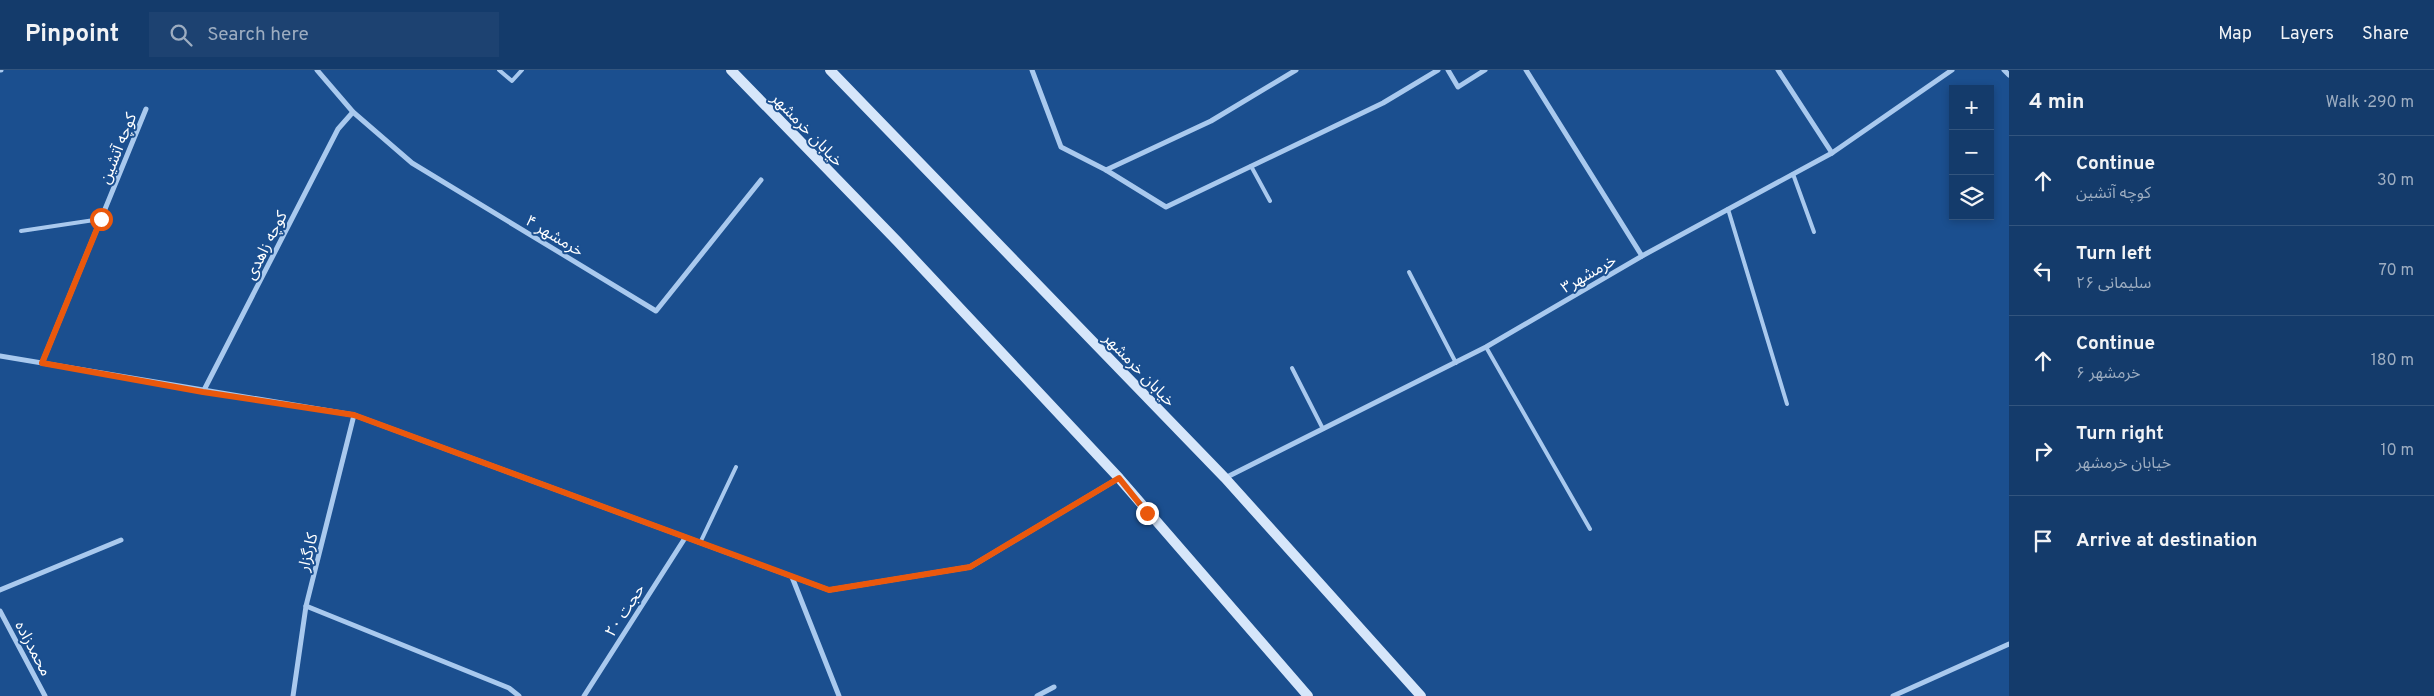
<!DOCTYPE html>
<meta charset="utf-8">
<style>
body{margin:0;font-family:Overpass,"Noto Sans Arabic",sans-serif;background:#1d4271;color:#f1f3f6}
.controls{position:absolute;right:15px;top:15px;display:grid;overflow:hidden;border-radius:0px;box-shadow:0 2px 8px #0003}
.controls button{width:45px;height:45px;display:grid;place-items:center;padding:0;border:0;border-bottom:1px solid #33557e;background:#143b6b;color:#f1f3f6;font:25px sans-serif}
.stop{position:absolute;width:15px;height:15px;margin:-11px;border:4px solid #ea580c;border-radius:50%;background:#fff}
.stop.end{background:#ea580c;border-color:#fff;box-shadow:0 1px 5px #0008}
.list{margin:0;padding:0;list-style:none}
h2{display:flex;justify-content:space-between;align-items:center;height:65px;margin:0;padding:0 20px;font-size:21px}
h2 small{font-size:16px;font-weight:400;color:#9dadc1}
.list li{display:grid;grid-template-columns:32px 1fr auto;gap:15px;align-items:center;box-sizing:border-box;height:90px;padding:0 20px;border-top:1px solid #33557e}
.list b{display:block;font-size:19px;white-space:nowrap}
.list p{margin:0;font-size:16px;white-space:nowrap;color:#9dadc1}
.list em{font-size:16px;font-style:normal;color:#9dadc1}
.icon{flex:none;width:28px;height:28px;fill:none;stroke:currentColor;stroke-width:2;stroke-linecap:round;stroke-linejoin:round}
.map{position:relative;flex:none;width:2009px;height:626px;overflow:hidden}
header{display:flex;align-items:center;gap:30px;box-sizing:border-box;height:70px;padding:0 25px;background:#143b6b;border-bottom:1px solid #33557e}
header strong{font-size:24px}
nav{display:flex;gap:28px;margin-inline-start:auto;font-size:18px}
.search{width:350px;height:45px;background:#1d4271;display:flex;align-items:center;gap:12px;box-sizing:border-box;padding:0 18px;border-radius:0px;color:#9dadc1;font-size:19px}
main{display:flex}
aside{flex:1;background:#143b6b}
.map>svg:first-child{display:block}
</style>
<header>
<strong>Pinpoint</strong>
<div class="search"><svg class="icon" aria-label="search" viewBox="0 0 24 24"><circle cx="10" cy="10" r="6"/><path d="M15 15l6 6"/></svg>Search here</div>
<nav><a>Map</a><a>Layers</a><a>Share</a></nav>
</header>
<main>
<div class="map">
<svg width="2009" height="626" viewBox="0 0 2009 626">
<rect width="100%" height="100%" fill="#1b4f8f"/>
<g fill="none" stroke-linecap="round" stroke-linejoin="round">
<!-- service -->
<g stroke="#a9c9ee" stroke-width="4">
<path d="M499 0 512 11 522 0"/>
<path d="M1251 96 1270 131"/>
<path d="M1793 104 1814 162"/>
<path d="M1728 139 1787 334"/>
<path d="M21 161 101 149"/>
<path d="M1409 202 1456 293"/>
<path d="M1486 277 1590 459"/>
<path d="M1292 298 1323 359"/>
<path d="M700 473 736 397"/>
</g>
<!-- minor -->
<g stroke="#a9c9ee" stroke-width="5">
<path d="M0 0H1"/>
<path d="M317 0 353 42 412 93 656 241 761 110"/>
<path d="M1032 0 1061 77 1106 100 1166 137 1383 33 1438 0"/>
<path d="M1448 0 1458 17 1485 0"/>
<path d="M1526 0 1642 186"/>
<path d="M1778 0 1832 83"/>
<path d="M2004 0 2009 5"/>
<path d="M1106 100 1211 51 1296 0"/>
<path d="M0 286 354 345 829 520 970 497 1119 408"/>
<path d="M42 293 146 39"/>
<path d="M203 322 338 59 353 42"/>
<path d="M1225 408 1486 277 1642 186 1832 83 1952 0"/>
<path d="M792 507 839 626"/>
<path d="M0 520 121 470"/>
<path d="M306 536 509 618 519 626"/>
<path d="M0 541 45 626"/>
<path d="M293 626 306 536 354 345"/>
<path d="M584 626 685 468"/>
<path d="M1037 626 1054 617"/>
<path d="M1893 626 2009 574"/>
</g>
<!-- secondary -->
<g stroke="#d6e6fa" stroke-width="10">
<path d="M731 0 897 171 1119 408 1308 626"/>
<path d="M830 0 1225 408 1421 626"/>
</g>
</g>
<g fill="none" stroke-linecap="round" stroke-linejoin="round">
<!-- route -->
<path stroke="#ea580c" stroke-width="6" d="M101 149 42 293 203 322 354 345 829 520 970 497 1119 408 1147 443"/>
</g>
<g text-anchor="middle" stroke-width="4" stroke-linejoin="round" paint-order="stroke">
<!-- street labels -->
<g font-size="16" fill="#fff" stroke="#1b4f8f">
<text transform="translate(808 59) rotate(46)" y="6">خیابان خرمشهر</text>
<text transform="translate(117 78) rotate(-68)" y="6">کوچه آتشین</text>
<text transform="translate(555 165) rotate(31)" y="6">خرمشهر ۴</text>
<text transform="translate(265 175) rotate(-63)" y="6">کوچه زاهدی</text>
<text transform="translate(1588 203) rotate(-30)" y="6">خرمشهر۳</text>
<text transform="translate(1140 299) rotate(46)" y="6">خیابان خرمشهر</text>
<text transform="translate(307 482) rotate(-76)" y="6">کارگزار</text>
<text transform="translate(624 540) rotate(-57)" y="6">حجت ۲۰</text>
<text transform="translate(34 578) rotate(62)" y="6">محمدزاده</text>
</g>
</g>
</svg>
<div class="controls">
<button>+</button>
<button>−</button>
<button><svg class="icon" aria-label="layers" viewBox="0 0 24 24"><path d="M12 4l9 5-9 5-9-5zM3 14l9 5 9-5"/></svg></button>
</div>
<div class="stop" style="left:101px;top:149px"></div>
<div class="stop end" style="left:1147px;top:443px"></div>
</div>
<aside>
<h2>4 min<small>Walk · 290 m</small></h2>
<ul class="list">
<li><svg class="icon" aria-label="ahead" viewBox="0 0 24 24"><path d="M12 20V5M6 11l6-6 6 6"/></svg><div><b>Continue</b><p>کوچه آتشین</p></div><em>30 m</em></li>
<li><svg class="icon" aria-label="left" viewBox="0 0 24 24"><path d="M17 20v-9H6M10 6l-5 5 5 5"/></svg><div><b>Turn left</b><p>سلیمانی ۲۶</p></div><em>70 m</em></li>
<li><svg class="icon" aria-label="ahead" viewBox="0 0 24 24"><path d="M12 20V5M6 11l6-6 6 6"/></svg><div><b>Continue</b><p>خرمشهر ۶</p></div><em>180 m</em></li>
<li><svg class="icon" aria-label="right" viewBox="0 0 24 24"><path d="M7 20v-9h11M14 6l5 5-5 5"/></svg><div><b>Turn right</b><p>خیابان خرمشهر</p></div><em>10 m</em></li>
<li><svg class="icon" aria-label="arrive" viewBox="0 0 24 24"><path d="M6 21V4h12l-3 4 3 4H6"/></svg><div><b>Arrive at destination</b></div></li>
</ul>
</aside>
</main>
